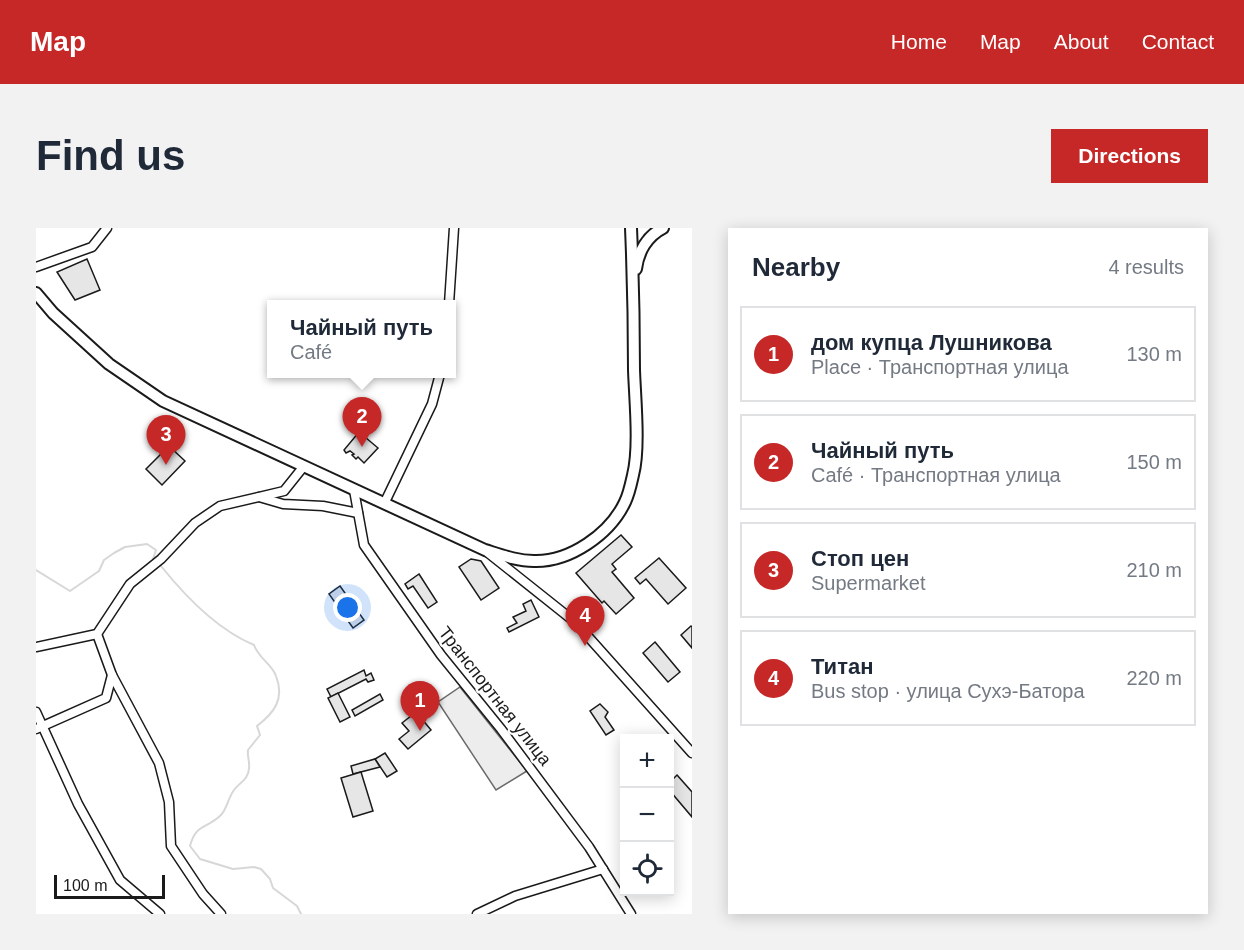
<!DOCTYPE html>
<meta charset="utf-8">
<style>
body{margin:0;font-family:Helvetica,sans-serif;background:#f2f2f3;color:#1f2937}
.controls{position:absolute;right:18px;bottom:18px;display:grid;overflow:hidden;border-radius:0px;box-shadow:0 3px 15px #0003}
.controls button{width:54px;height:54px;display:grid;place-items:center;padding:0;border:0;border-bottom:2px solid #e0e1e3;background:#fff;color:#1f2937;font:30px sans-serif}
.scale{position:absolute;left:18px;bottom:15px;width:111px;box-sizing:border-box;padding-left:6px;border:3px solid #1a1a1a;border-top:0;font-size:16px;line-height:21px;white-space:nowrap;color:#1a1a1a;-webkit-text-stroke:4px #fff;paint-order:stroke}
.you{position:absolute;left:312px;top:380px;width:21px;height:21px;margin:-15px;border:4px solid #fff;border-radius:50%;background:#1a73e8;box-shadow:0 0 0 9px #1a73e833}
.badge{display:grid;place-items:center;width:39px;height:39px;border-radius:50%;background:#c62828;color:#fff;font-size:20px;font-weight:700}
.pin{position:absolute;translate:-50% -50px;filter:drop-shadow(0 2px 3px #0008)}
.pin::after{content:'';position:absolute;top:32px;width:21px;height:18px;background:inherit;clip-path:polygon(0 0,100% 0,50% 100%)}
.popup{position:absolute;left:231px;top:72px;width:189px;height:78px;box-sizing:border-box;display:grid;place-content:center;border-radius:0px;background:#fff;filter:drop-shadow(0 2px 4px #0005);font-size:20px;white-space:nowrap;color:#747a83}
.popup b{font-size:22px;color:#1f2937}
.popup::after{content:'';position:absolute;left:50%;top:100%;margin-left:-12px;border:12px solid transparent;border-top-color:#fff}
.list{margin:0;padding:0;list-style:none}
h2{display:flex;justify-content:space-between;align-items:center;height:78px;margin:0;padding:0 24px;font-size:26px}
h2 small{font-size:20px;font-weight:400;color:#747a83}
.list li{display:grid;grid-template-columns:39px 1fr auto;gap:18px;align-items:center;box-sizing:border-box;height:96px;margin:0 12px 12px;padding:0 12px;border:2px solid #e0e1e3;border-radius:0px}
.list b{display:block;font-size:22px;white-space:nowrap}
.list p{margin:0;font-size:20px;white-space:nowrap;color:#747a83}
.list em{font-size:20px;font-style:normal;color:#747a83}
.icon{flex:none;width:33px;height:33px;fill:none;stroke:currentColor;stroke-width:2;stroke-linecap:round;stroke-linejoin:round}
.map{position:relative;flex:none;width:656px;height:686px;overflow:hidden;border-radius:0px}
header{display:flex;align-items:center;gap:36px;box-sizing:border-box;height:84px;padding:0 30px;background:#c62828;color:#fff}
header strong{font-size:28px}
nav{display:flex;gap:33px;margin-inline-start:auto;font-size:21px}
.intro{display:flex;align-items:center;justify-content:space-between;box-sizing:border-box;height:144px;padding:0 36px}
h1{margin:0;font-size:42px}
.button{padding:15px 27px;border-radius:0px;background:#c62828;color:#fff;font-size:21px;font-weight:700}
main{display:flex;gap:36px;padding:0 36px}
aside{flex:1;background:#fff;border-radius:0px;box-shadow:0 3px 15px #0003}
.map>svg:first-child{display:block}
</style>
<header>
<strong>Map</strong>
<nav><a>Home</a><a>Map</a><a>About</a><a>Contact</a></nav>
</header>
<div class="intro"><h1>Find us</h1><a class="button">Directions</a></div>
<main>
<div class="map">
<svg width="656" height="686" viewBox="0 0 656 686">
<rect width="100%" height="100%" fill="#fff"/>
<!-- green -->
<path fill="#ededed" stroke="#6a6a6a" stroke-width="1.5" d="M424 459 491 543 460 562 402 474Z"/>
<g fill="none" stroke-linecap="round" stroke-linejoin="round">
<!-- stream -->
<g stroke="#d7d7d7" stroke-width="2">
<path d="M125 338C149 368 182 402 218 417 223 431 236 436 240 448 249 471 238 485 221 498L224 507 212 522C211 528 214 534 213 540 213 551 203 555 198 562 192 570 191 581 185 587 171 601 160 595 154 618L164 631 197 641 218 639 225 641 234 651 237 660 261 678 265 686"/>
<path d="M0 342 34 363 63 343 68 332 78 325 89 319 111 316 120 322 117 331 119 332"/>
</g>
</g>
<!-- building -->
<g fill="#e6e6e6" stroke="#1a1a1a" stroke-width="1.5">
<path d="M51 31 64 62 39 72 21 44Z"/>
<path d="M323 204 342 220 328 235 322 229 320 231 316 227 318 226 314 223 310 225 308 222Z"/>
<path d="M133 218 149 233 126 257 110 241Z"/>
<path d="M585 307 596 319 576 336 580 341 576 344 598 370 580 386 568 373 566 375 540 345Z"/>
<path d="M623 330 650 360 632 376 610 351 604 356 599 350Z"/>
<path d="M435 331 445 333 463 360 445 372 423 339Z"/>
<path d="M383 346 401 374 392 380 377 358 372 361 369 356Z"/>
<path d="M304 358 328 392 317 400 293 366Z"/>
<path d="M495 372 503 389 473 404 471 400 481 395 477 389 490 383 487 376Z"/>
<path d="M655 398 656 399V420L645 407Z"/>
<path d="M619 414 644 444 632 454 607 425Z"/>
<path d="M328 442 330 448 335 445 338 452 332 454 330 451 295 469 291 461Z"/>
<path d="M302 465 314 489 304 494 292 470Z"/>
<path d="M344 466 347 472 319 488 316 482Z"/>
<path d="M564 476 572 484 569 489 578 502 570 507 554 483Z"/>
<path d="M380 484 395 502 372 521 363 511 373 503 366 495Z"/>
<path d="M349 525 361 543 351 549 339 531Z"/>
<path d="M339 531 344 539 317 546 315 538Z"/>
<path d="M325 544 337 583 317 589 305 550Z"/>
<path d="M641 547 656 564V589L634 563V554Z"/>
</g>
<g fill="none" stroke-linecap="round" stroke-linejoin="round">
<defs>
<g id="minor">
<path d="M0 39 56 19 71 0"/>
<path d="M413 76 418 0"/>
<path d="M318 262 328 317 405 427 465 501 553 619 595 686"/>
<path d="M223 269 247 276 287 278 322 285"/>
<path d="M348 276 396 176 404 146"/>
<path d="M451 324 539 394 656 525"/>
<path d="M61 406 76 447 123 535 133 574 135 618 167 666 185 686"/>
<path d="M0 419 61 406 94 356 125 331 159 295 184 278 248 263 268 238"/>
<path d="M0 484 42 576 84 652 124 686"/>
<path d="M0 501 70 470 76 447"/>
<path d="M441 686 479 668 567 641"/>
</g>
<g id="major">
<path d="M600 41C602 24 611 8 627 0"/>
<path d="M0 65 17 85 73 136 127 173 449 322C465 327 481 333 498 333 534 334 574 306 589 274 593 266 595 256 597 247 604 220 599 171 598 142 598 95 597 47 595 0"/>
</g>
</defs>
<!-- minor casing -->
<use href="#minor" stroke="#1a1a1a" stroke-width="11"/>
<!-- major casing -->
<use href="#major" stroke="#1a1a1a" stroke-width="14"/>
<!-- minor -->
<use href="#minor" stroke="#fff" stroke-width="8"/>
<!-- major -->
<use href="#major" stroke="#fff" stroke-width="10"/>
</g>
<g text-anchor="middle" stroke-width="4.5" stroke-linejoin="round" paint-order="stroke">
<!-- street labels -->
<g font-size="18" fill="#1a1a1a" stroke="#fff">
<text transform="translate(459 468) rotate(52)" y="6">Транспортная улица</text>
</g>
</g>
</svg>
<div class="controls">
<button>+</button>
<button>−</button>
<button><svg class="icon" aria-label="locate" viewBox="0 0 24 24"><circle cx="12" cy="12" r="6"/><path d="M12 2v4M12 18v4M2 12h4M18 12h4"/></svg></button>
</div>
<div class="scale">100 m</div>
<div class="you"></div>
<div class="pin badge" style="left:384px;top:503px">1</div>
<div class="pin badge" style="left:326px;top:219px">2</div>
<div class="popup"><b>Чайный путь</b>Café</div>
<div class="pin badge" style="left:130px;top:237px">3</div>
<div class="pin badge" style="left:549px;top:418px">4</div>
</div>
<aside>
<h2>Nearby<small>4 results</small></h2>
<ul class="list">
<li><span class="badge">1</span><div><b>дом купца Лушникова</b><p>Place · Транспортная улица</p></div><em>130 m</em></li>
<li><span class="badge">2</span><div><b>Чайный путь</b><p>Café · Транспортная улица</p></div><em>150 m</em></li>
<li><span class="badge">3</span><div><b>Стоп цен</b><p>Supermarket</p></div><em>210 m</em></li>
<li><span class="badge">4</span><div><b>Титан</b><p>Bus stop · улица Сухэ-Батора</p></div><em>220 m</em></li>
</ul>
</aside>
</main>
